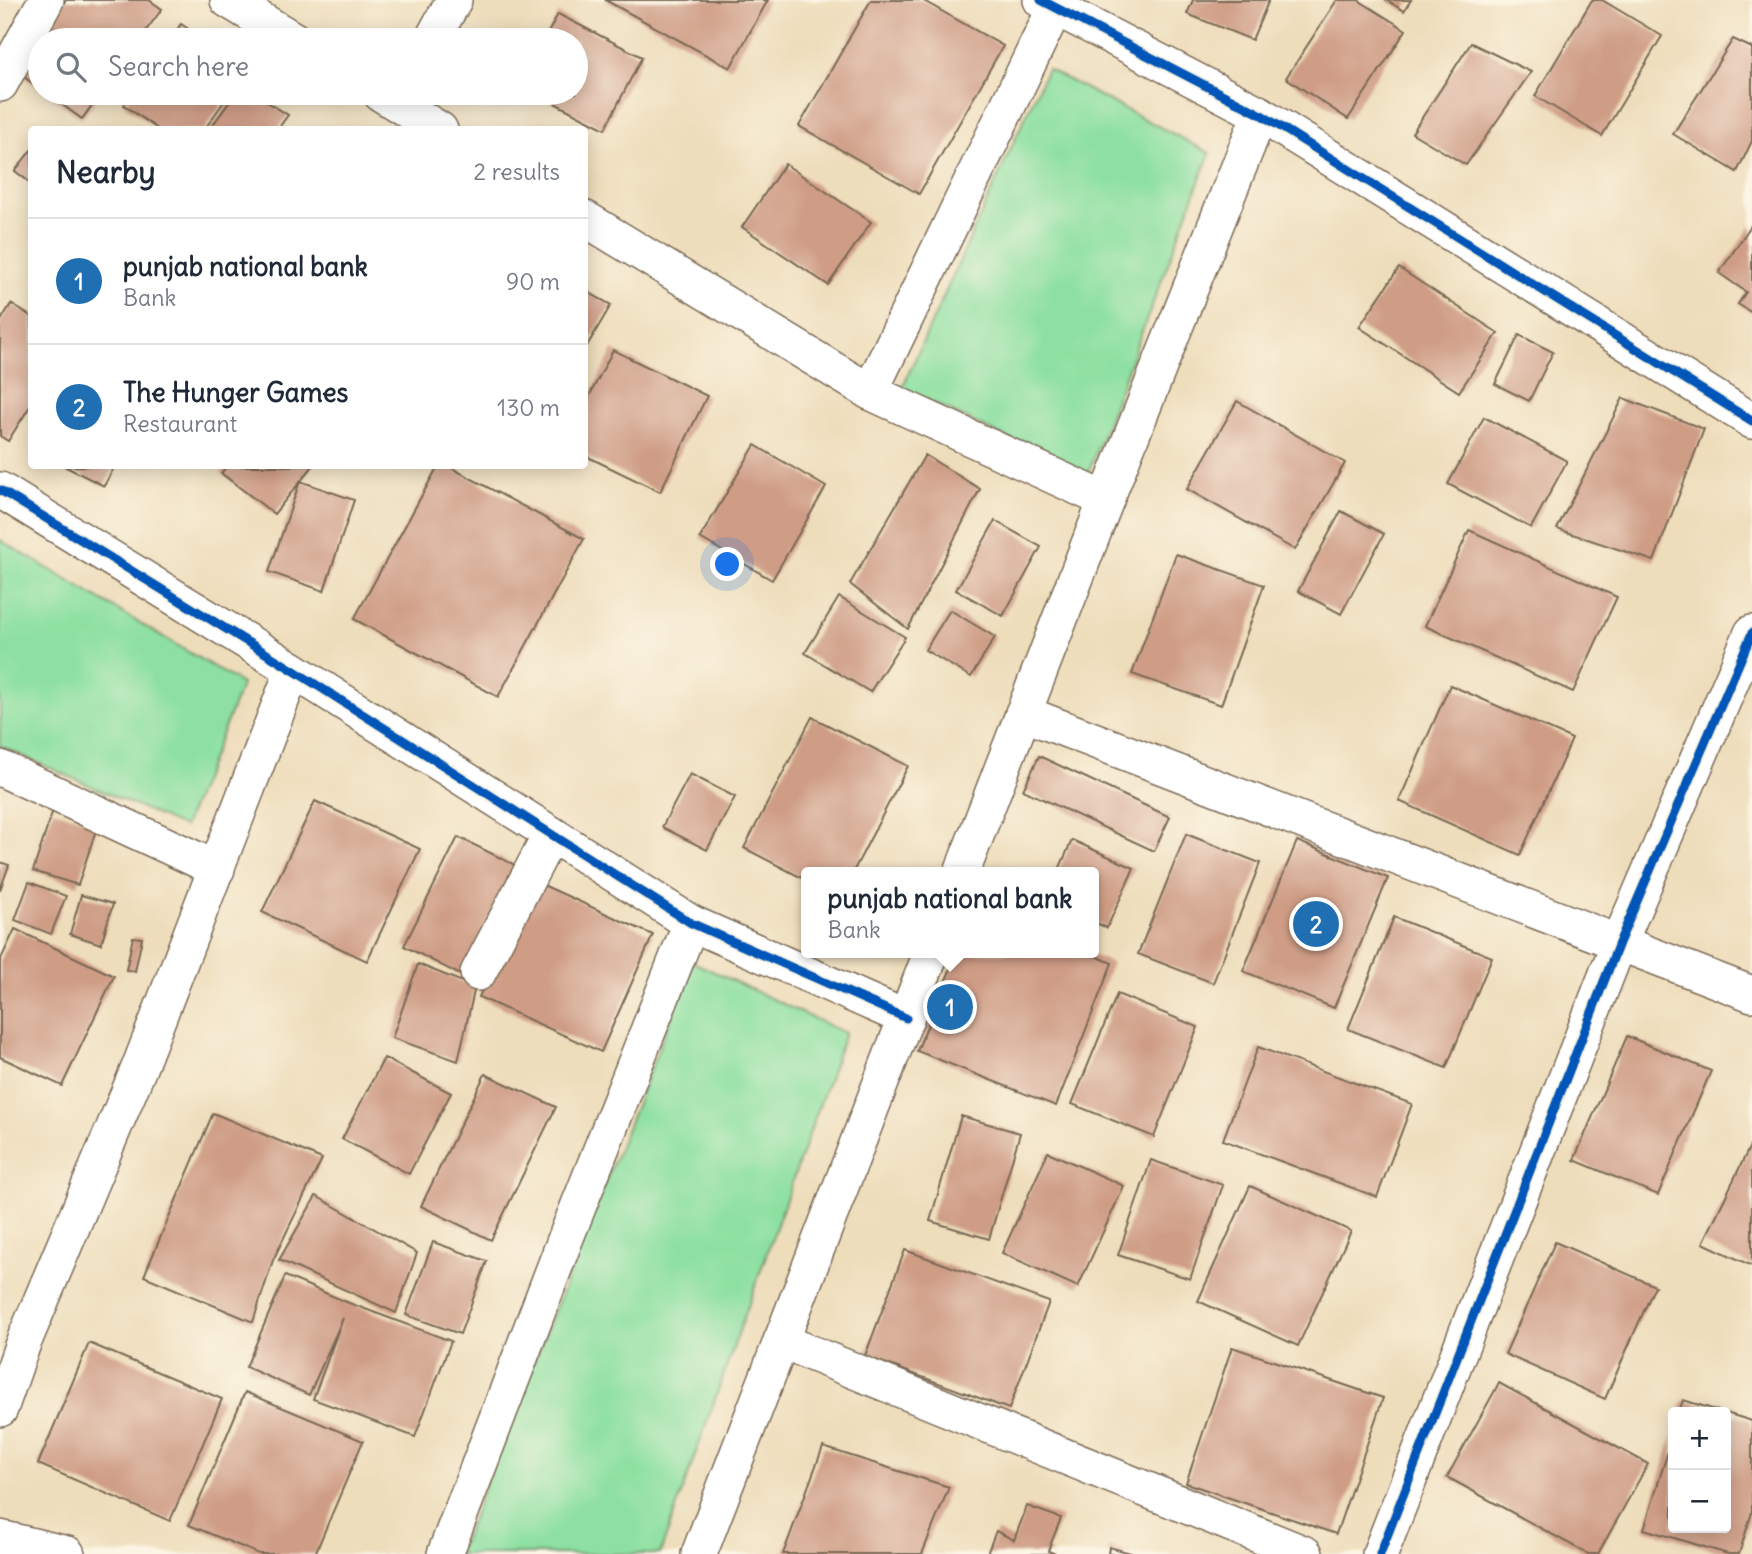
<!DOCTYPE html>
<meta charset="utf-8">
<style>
body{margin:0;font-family:Delius,sans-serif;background:#f6f6f7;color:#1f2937}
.controls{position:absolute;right:21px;bottom:21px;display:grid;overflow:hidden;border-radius:7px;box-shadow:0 4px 18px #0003}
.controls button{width:63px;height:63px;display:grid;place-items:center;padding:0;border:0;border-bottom:2px solid #e0e1e3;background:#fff;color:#1f2937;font:35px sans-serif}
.you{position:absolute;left:728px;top:565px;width:24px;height:24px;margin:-18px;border:5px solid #fff;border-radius:50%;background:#1a73e8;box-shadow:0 0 0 10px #1a73e833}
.badge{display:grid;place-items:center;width:46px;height:46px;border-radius:50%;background:#1f6fb2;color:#fff;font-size:23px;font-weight:700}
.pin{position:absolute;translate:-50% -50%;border:4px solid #fff;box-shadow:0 2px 7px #0006}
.popup{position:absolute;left:801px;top:867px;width:298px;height:91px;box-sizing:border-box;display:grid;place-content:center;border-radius:7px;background:#fff;filter:drop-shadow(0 2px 5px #0005);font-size:23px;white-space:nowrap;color:#747a83}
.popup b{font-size:26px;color:#1f2937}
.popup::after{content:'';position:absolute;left:50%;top:100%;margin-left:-14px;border:14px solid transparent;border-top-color:#fff}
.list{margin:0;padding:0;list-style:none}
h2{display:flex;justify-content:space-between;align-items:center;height:91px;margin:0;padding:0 28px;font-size:30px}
h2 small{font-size:23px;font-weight:400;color:#747a83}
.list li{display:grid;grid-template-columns:46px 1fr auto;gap:21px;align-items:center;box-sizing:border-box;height:126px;padding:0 28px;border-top:2px solid #e0e1e3}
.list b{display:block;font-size:26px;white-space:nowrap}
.list p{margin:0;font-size:23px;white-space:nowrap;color:#747a83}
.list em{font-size:23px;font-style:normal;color:#747a83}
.icon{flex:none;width:38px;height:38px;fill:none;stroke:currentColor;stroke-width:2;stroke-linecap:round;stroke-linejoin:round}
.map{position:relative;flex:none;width:1752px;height:1554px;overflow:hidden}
.search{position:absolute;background:#fff;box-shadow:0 4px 18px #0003;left:28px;top:28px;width:560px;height:77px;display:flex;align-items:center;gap:18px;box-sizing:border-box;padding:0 24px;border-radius:38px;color:#747a83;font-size:26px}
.panel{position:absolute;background:#fff;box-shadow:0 4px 18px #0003;left:28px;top:126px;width:560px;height:343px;border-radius:7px}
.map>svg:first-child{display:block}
</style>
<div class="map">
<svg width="1752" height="1554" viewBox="0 0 1752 1554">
<rect width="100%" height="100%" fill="#fcf5e5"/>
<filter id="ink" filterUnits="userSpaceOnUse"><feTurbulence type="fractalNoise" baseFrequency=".0143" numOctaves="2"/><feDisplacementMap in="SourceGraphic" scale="14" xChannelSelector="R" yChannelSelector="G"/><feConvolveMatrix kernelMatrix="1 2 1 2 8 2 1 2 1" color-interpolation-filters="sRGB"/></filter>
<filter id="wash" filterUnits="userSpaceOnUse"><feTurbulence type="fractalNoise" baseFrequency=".00686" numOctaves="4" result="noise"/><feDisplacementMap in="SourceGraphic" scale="28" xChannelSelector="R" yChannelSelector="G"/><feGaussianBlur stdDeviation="1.57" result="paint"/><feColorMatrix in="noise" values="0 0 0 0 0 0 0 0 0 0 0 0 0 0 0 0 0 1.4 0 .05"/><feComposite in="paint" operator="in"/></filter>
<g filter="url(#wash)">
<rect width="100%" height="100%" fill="#edb"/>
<!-- park -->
<g fill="#8de0a1" stroke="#648560" stroke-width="2">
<path d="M1047 69 1210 153 1087 476 902 388Z"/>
<path d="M0 540 242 684 184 827 0 746Z"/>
<path d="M693 962 845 1033 660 1554H458Z"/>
</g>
<g id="blocks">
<!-- building -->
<g fill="#cf9d86">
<path d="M66 0H149L162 9 139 40H40V89L15 70Z"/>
<path d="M605 0H768L730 68Z"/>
<path d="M871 0H922L1003 46 919 194 799 126Z"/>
<path d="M1193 0H1269L1252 40 1187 14Z"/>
<path d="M1337 0H1358L1406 30 1348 119 1286 78Z"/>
<path d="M1386 0H1411L1404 11Z"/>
<path d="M1592 0H1602L1662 36 1602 136 1535 96Z"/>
<path d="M558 14 642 57 605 129 535 93H576V40H544Z"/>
<path d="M181 24 205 40H170Z"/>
<path d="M1733 39 1752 48V141L1737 172 1673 134Z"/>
<path d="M1471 43 1531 72 1466 165 1412 133Z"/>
<path d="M46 93H101L82 119Z"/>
<path d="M133 93H230L204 130H159L124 105Z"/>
<path d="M236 93H253L288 115 277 130H209Z"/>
<path d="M32 149V184L15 171Z"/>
<path d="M785 164 871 222 828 285 742 227Z"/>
<path d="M1752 224V313L1738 304 1746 292 1719 273Z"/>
<path d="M1399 268 1498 333 1459 392 1359 327Z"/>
<path d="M584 290 611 305 584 351Z"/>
<path d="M11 304 32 317V403L8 441 0 436V322Z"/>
<path d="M1519 335 1553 352 1529 401 1495 384Z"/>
<path d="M613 350 707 396 660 492 584 455V406Z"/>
<path d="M1623 398 1704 429 1654 561 1557 529Z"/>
<path d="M1237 401 1345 463 1295 550 1187 489Z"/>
<path d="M1484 417 1567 461 1531 528 1448 484Z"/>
<path d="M755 445 826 487 772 580 700 538Z"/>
<path d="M925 455 980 489 908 629 850 584Z"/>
<path d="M64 466H115L104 486Z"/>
<path d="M227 466H313L274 514 221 473Z"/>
<path d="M438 466H448L584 539 498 697 354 619Z"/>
<path d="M300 481 354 500 324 591 269 572Z"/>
<path d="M1341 511 1384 534 1341 614 1298 591Z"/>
<path d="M995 521 1041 547 1003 616 956 590Z"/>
<path d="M1469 530 1617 597 1573 692 1425 626Z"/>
<path d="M1176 554 1264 585 1221 705 1132 674Z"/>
<path d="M839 597 905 637 870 692 805 653Z"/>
<path d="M950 610 995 637 971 677 925 650Z"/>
<path d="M1450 685 1572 739 1520 855 1399 801Z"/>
<path d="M812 717 908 766 853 872H806V880L744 848Z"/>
<path d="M1039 756 1170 817 1154 851 1023 790Z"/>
<path d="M690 774 735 797 707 850 662 827Z"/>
<path d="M315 801 420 849 367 961 262 912Z"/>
<path d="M53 810 98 824 78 885 33 871Z"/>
<path d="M1186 834 1260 863 1213 983 1138 954Z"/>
<path d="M458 837 523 869 468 979 404 946Z"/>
<path d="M1072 840 1134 868 1107 928 1094 922V872H1058Z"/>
<path d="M1297 841 1388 878 1334 1008 1243 971Z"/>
<path d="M0 862 9 865 0 890Z"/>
<path d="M532 880 653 935 601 1052 479 997Z"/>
<path d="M29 882 66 896 51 934 15 920Z"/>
<path d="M81 895 113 904 101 944 70 934Z"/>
<path d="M1394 917 1492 957 1446 1068 1348 1029Z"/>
<path d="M15 929 114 976 62 1086 0 1057V961Z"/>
<path d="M133 937 142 938 135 971 126 970Z"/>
<path d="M957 953H1088L1112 963 1056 1106 917 1051Z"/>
<path d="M418 964 475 987 458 1061 392 1038Z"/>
<path d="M1117 994 1198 1027 1154 1137 1072 1104Z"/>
<path d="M1627 1036 1711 1071 1658 1195 1574 1160Z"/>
<path d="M1258 1047 1412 1104 1377 1197 1223 1140Z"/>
<path d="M384 1058 451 1093 409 1174 342 1139Z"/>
<path d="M485 1074 556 1107 491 1240 421 1206Z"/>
<path d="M213 1113 322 1159 273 1260 253 1322 144 1276Z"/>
<path d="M961 1116 1020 1133 989 1239 930 1221Z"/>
<path d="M1752 1142V1266L1703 1243Z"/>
<path d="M1048 1152 1124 1186 1078 1287 1002 1253Z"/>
<path d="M1151 1160 1223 1185 1190 1279 1118 1255Z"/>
<path d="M1250 1186 1351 1231 1298 1346 1198 1301Z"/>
<path d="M316 1196 417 1253 396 1313 279 1260Z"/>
<path d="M433 1242 487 1261 460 1334 406 1315Z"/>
<path d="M1555 1242 1655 1286 1605 1399 1505 1354Z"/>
<path d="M905 1250 1049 1302 1009 1409 865 1356Z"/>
<path d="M285 1276 349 1303 451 1341 415 1437 313 1399 343 1318 309 1395 246 1367Z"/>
<path d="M89 1343 222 1399 170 1521 38 1464Z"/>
<path d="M1232 1347 1383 1398 1336 1534 1186 1483Z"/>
<path d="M1499 1383 1648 1464 1598 1554H1588L1447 1477Z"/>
<path d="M245 1392 363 1441 315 1554H259L189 1525Z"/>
<path d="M1683 1400 1722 1412H1679Z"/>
<path d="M1726 1413 1752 1421V1512L1739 1554H1728L1644 1529 1673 1435V1528H1726Z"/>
<path d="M823 1447 949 1487 922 1554H783Z"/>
<path d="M1027 1506 1061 1518 1048 1551 1056 1554H987L996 1531 1014 1540Z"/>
<path d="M1109 1547 1131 1553V1554H1108Z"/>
</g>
</g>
</g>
<g filter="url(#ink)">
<use href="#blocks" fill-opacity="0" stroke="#7a6955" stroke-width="2"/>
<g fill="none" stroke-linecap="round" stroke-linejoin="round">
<defs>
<g id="minor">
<path d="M228 0 294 40"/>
<path d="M1041 0 1260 114 1752 421"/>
<path d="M432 40 454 0"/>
<path d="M0 84 46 0"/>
<path d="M380 93 440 130"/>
<path d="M584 218 870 392 1106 500"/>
<path d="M870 392 1055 8"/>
<path d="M0 490 293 670 691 923 906 1018"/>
<path d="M1023 713 1752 994"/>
<path d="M0 768 217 869"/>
<path d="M962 872 1106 500 1260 114"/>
<path d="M478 973 551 834"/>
<path d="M781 1341 1305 1554"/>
<path d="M0 1409 22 1346 139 1068 293 670"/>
<path d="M0 1538 67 1554"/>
<path d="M445 1554 565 1240 691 923"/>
<path d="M699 1554 931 953"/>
<path d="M1380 1554 1619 943 1752 633"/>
</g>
</defs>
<!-- minor casing -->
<use href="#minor" stroke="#7a6955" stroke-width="38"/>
<!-- minor -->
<use href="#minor" stroke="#fff" stroke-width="35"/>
<defs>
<g id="cycleway">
<path d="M1041 0 1260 114 1752 421"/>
<path d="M0 490 293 670 691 923 906 1018"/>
<path d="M1380 1554 1619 943 1752 633"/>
</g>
</defs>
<!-- cycleway casing -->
<use href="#cycleway" stroke="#fcf5e5" stroke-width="13"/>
<!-- cycleway -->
<use href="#cycleway" stroke="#0057b8" stroke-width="9"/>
</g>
</g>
</svg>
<div class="controls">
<button>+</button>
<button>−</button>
</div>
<div class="you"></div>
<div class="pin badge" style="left:950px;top:1007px">1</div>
<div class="popup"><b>punjab national bank</b>Bank</div>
<div class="pin badge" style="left:1316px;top:924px">2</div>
<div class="search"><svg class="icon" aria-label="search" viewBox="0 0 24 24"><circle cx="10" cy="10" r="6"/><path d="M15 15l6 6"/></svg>Search here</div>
<section class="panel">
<h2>Nearby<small>2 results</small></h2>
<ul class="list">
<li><span class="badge">1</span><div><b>punjab national bank</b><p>Bank</p></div><em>90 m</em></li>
<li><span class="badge">2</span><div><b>The Hunger Games</b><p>Restaurant</p></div><em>130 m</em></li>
</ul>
</section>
</div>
